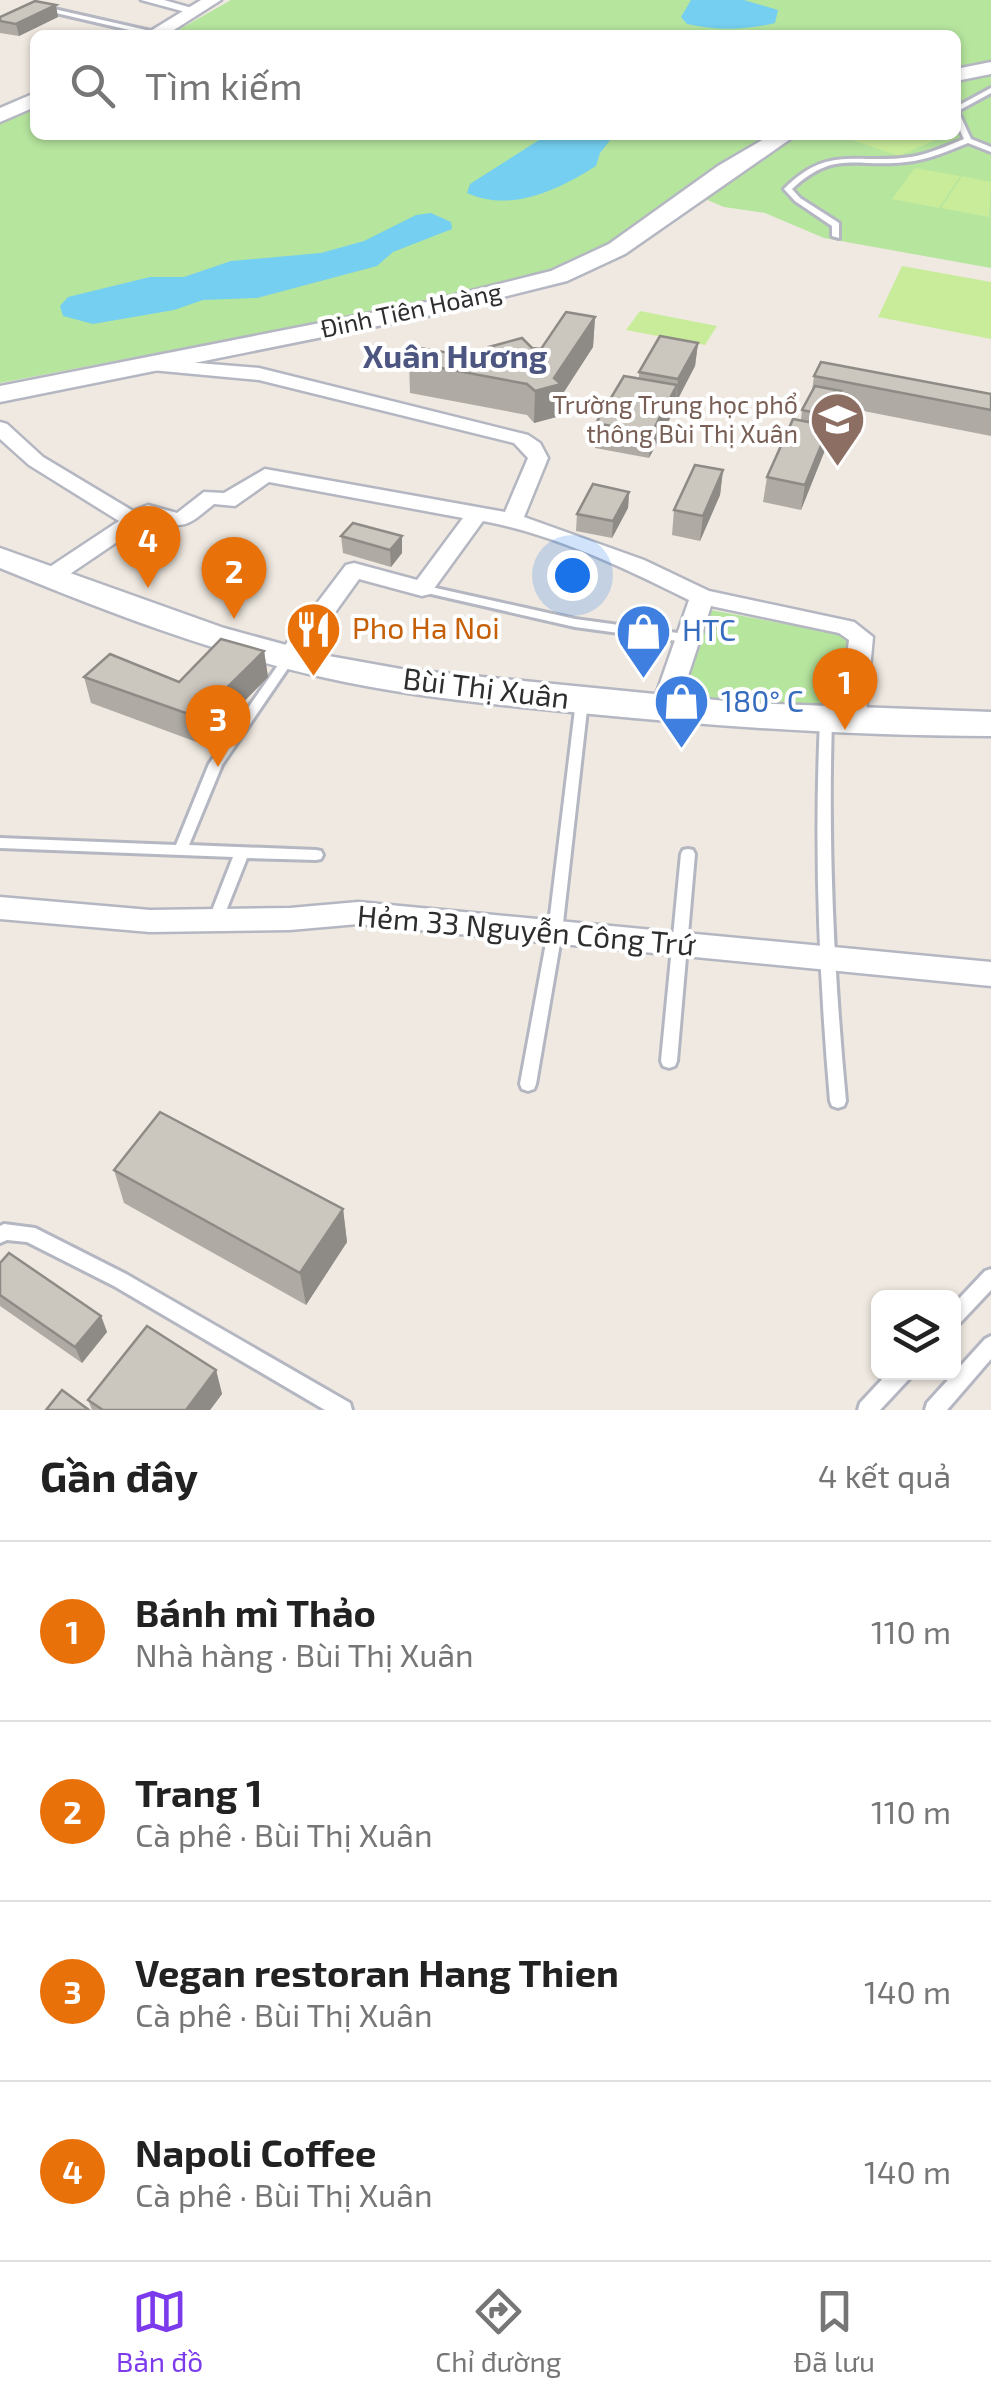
<!DOCTYPE html>
<html lang="vi">
<meta charset="utf-8">
<style>
body{margin:0;font-family:"Exo 2",sans-serif;background:#f6f6f6;color:#222}
.controls{position:absolute;right:30px;bottom:30px;display:grid;overflow:hidden;border-radius:15px;box-shadow:0 2px 8px #0004}
.controls button{width:90px;height:90px;display:grid;place-items:center;padding:0;border:0;border-bottom:2px solid #e0e0e0;background:#fff;color:#222;font:50px sans-serif}
.you{position:absolute;left:572px;top:575px;width:35px;height:35px;margin:-25px;border:8px solid #fff;border-radius:50%;background:#1a73e8;box-shadow:0 0 0 15px #1a73e833}
.badge{display:grid;place-items:center;width:65px;height:65px;border-radius:50%;background:#7c3aed;color:#fff;font-size:32px;font-weight:700}
.pin{position:absolute;translate:-50% -82px;filter:drop-shadow(0 2px 5px #0008)}
.pin::after{content:'';position:absolute;top:52px;width:35px;height:30px;background:inherit;clip-path:polygon(0 0,100% 0,50% 100%)}
.list{margin:0;padding:0;list-style:none}
h2{display:flex;justify-content:space-between;align-items:center;height:130px;margin:0;padding:0 40px;font-size:42px}
h2 small{font-size:32px;font-weight:400;color:#767676}
.list li{display:grid;grid-template-columns:65px 1fr auto;gap:30px;align-items:center;box-sizing:border-box;height:180px;padding:0 40px;border-top:2px solid #e0e0e0}
.list b{display:block;font-size:38px;white-space:nowrap}
.list p{margin:0;font-size:32px;white-space:nowrap;color:#767676}
.list em{font-size:32px;font-style:normal;color:#767676}
.icon{flex:none;width:55px;height:55px;fill:none;stroke:currentColor;stroke-width:2;stroke-linecap:round;stroke-linejoin:round}
.map{position:relative;flex:none;width:991px;height:1410px;overflow:hidden}
.search{position:absolute;background:#fff;box-shadow:0 2px 8px #0004;left:30px;right:30px;top:30px;height:110px;display:flex;align-items:center;gap:25px;box-sizing:border-box;padding:0 35px;border-radius:15px;color:#767676;font-size:38px}
.sheet{height:850px;background:#fff}
nav{display:flex;justify-content:space-around;align-items:center;box-sizing:border-box;height:140px;border-top:2px solid #e0e0e0;background:#fff;font-size:28px;color:#767676}
nav a{display:grid;justify-items:center;gap:5px}
nav .on{color:#7c3aed}
.map>svg:first-child{display:block}
</style>
<div class="map">
<svg width="991" height="1410" viewBox="0 0 991 1410">
<rect width="100%" height="100%" fill="#efe9e1"/>
<!-- green -->
<g fill="#b6e59e">
<path d="M231 0H991V61L956 69V35H169Z"/>
<path d="M991 75V268L824 238 765 213 724 207 705 199 757 161 802 135H956V81Z"/>
<path d="M35 107V135H768L606 246 534 276 418 303 0 383V124Z"/>
<path d="M711 610 849 636 836 709 683 695Z"/>
</g>
<!-- pitch -->
<g fill="#c9ec9a">
<path d="M937 135 942 137 899 156 840 136Z"/>
<path d="M915 168 960 176 939 208 892 199Z"/>
<path d="M962 176 991 182 989 217 941 208Z"/>
<path d="M902 266 991 282V339L878 317Z"/>
<path d="M640 311 717 326 705 345 626 330Z"/>
</g>
<!-- water -->
<g fill="#75cff0">
<path d="M691 0H744L778 10 775 23C745 30 718 31 687 24L681 17Z"/>
<path d="M547 135H614L600 153 596 166C558 190 511 213 467 193L470 184Z"/>
<path d="M431 213 451 222 452 229 393 252 377 266 257 298 203 300 174 310 93 324 63 316 60 306 68 297 150 277H184L231 261 321 253 364 241 416 215Z"/>
</g>
<g fill="none" stroke-linecap="round" stroke-linejoin="round">
<defs>
<g id="lane">
<path d="M45 7 155 32 158 34 151 35 43 10Z"/>
<path d="M991 88V93L956 112V107Z"/>
<path d="M956 113 960 115 971 139 991 147V152L968 143C948 151 928 160 906 162 855 168 835 149 792 189L800 198 839 223V238L832 236V226L795 201 784 189C828 144 857 165 911 157 929 154 947 146 964 139L956 122Z"/>
<path d="M422 585 575 619 685 634 691 638 685 642 575 627 418 591 416 589Z"/>
<path d="M289 654 295 658 222 765 189 845 316 850 321 851 323 855 321 859 316 860 247 858 222 921 220 925 215 927 210 925 208 921 233 857 0 848V838L176 845 209 764 285 655Z"/>
<path d="M582 697 588 701 562 932 536 1084 534 1089 528 1091 522 1089 520 1084 548 932 576 701Z"/>
<path d="M826 717 832 721C828 848 834 974 846 1101L844 1106 838 1108 832 1106 830 1101C819 974 814 848 820 721Z"/>
<path d="M688 849 693 850 695 854 677 1061 675 1066 669 1068 663 1066 661 1061 681 854 683 850Z"/>
<path d="M4 1224 35 1228 126 1274 350 1403 352 1410H325L114 1286 27 1242 7 1240 0 1243V1226Z"/>
<path d="M991 1269V1290L960 1323 954 1326V1304L985 1271Z"/>
<path d="M991 1336V1359L947 1410H925L927 1403 985 1339Z"/>
<path d="M889 1372H911L909 1379 880 1410H858L860 1403Z"/>
</g>
<g id="street">
<path d="M141 0H164L199 10 193 14Z"/>
<path d="M148 359 259 368 528 435 540 443 548 458 524 517 644 560 709 591 854 622 873 637 865 723 852 732 839 723 849 640 839 633 711 606 677 709 664 717 655 715 651 709 689 600C625 568 554 534 483 521L430 594 422 596 359 579 298 664H280L277 658 280 652 346 565 354 563 417 580 463 518 269 482 235 506 214 504C187 526 186 530 151 519L58 582H42L39 577 42 572 119 521 29 465 0 439V422L7 424 43 457 133 511 148 505 177 513 204 492 224 493 265 469 505 512 528 458 514 443 259 380 141 369V361Z"/>
<path d="M0 897 150 910 290 908 358 902 991 962V986L358 924 290 930 150 932 0 919Z"/>
</g>
<g id="secondary">
<path d="M201 0H221L166 35H144Z"/>
<path d="M991 62V74L956 81V69Z"/>
<path d="M35 93V107L0 122V108Z"/>
<path d="M771 135H796L625 254 567 281 427 316 0 402V386L427 302 551 271 609 244 718 166Z"/>
<path d="M0 548 224 628 323 655 401 669 746 703 991 712V736C857 736 724 727 591 714 501 705 410 697 322 677 211 652 105 611 0 568Z"/>
</g>
</defs>
<!-- lane casing -->
<use href="#lane" stroke="#b4b7c1" stroke-width="6"/>
<!-- street casing -->
<use href="#street" stroke="#b4b7c1" stroke-width="5"/>
<!-- secondary casing -->
<use href="#secondary" stroke="#b4b7c1" stroke-width="5"/>
<!-- lane -->
<use href="#lane" fill="#fff" fill-rule="evenodd"/>
<!-- street -->
<use href="#street" fill="#fff" fill-rule="evenodd"/>
<!-- secondary -->
<use href="#secondary" fill="#fff" fill-rule="evenodd"/>
</g>
<!-- wall -->
<g fill="#afaba4">
<path d="M0 17H58L19 36 0 33Z"/>
<path d="M595 317 593 347 560 398V416L534 423 527 415 410 393 409 362 489 360V347L541 349Z"/>
<path d="M698 343 695 366 675 403V409L649 458 595 448 596 423 639 378V372Z"/>
<path d="M814 376 991 394V436L838 406 837 415 828 435 825 450 801 510 763 502 767 477 801 420 802 410 812 391Z"/>
<path d="M723 470 720 495 700 541 672 535 674 510Z"/>
<path d="M629 492 628 508 612 538 576 531 577 514Z"/>
<path d="M341 536H402V553L391 567 343 553Z"/>
<path d="M264 651 268 677 202 744 91 703 84 677 179 682Z"/>
<path d="M114 1170 343 1209 347 1242 306 1305 124 1203Z"/>
<path d="M0 1263 101 1316 107 1332 82 1363 0 1306Z"/>
<path d="M216 1370 222 1394 210 1410H92L88 1400Z"/>
</g>
<!-- shaded-wall -->
<g fill="#8e8b86">
<path d="M56 5 58 17 19 36 16 24Z"/>
<path d="M595 317 593 347 560 398V416L534 423 535 391 554 378Z"/>
<path d="M698 343 695 366 676 403 678 379Z"/>
<path d="M677 385 675 409 649 458 651 434Z"/>
<path d="M841 391 837 415 828 435 825 450 801 510 805 485 827 432 830 416Z"/>
<path d="M723 470 720 495 700 541 703 516Z"/>
<path d="M629 492 628 508 612 538 613 521Z"/>
<path d="M402 536V553L391 567 390 550Z"/>
<path d="M264 651 268 677 202 744 197 717Z"/>
<path d="M343 1209 347 1242 306 1305 300 1273Z"/>
<path d="M101 1316 107 1332 82 1363 75 1347Z"/>
<path d="M216 1370 222 1394 210 1410H186Z"/>
</g>
<!-- building -->
<g fill="#cbc7bf" stroke="#8e8b86" stroke-width="2.5">
<path d="M35 1 56 5 16 24 0 21V17Z"/>
<path d="M566 312 595 317 554 378 561 384 535 391 527 384 409 362 420 348 492 360 499 357 489 347 522 338 532 348 541 349Z"/>
<path d="M660 336 698 343 678 379 639 372Z"/>
<path d="M821 362 991 394V410L814 376Z"/>
<path d="M624 376 677 385 651 434 596 423Z"/>
<path d="M815 386 841 391 830 416 802 410Z"/>
<path d="M793 419 829 426 805 485 767 477Z"/>
<path d="M695 465 723 470 703 516 674 510Z"/>
<path d="M593 484 629 492 613 521 577 514Z"/>
<path d="M353 523 402 536 390 550 341 536Z"/>
<path d="M221 639 264 651 197 717 84 677 110 654 179 682Z"/>
<path d="M160 1112 343 1209 300 1273 114 1170Z"/>
<path d="M9 1253 101 1316 75 1347 0 1295V1263Z"/>
<path d="M147 1326 216 1370 186 1410H103L88 1400Z"/>
<path d="M62 1390 89 1410H46Z"/>
</g>
<!-- icons -->
<defs>
<symbol id="school-pin" viewBox="-11 -11 22 30"><path d="M0 17L-7.5 6A9.5 9.5 0 1 1 7.5 6Z" fill="#8d6e63" stroke="#fff"/><path d="M0-5L7-2L0 1L-7-2ZM-4 1L0 2.5L4 1V4Q0 6-4 4Z" fill="#fff"/></symbol>
<symbol id="restaurant-pin" viewBox="-11 -11 22 30"><path d="M0 17L-7.5 6A9.5 9.5 0 1 1 7.5 6Z" fill="#e8710a" stroke="#fff"/><path d="M-5-6h1v4h1v-4h1v4h1v-4h1v5L-1.5 .5V6h-2V.5L-5-1ZM5-6V6H3V1.5H1.5Q1.5-4 5-6Z" fill="#fff"/></symbol>
<symbol id="shop-pin" viewBox="-11 -11 22 30"><path d="M0 17L-7.5 6A9.5 9.5 0 1 1 7.5 6Z" fill="#3f7fe0" stroke="#fff"/><path d="M-5-2.5h2.3a2.7 3.5 0 0 1 5.4 0H5L5.5 6h-11ZM-1.5-2.5h3a1.5 2.3 0 0 0-3 0Z" fill="#fff"/></symbol>
</defs>
<g fill-rule="evenodd">
<use href="#school-pin" x="806" y="388" width="63" height="86"/>
<use href="#restaurant-pin" x="282" y="598" width="63" height="86"/>
<use href="#shop-pin" x="612" y="600" width="63" height="86"/>
<use href="#shop-pin" x="650" y="670" width="63" height="86"/>
</g>
<g text-anchor="middle" stroke-width="8" stroke-linejoin="round" paint-order="stroke">
<!-- far-street labels -->
<g font-size="25" fill="#2e2e2e" stroke="#fff">
<text transform="translate(411 310) rotate(-12)" y="9">Đinh Tiên Hoàng</text>
</g>
<!-- far-education labels -->
<g font-size="25" fill="#785e54" stroke="#fff" text-anchor="end">
<text x="798" y="414">Trường Trung học phổ<tspan x="798" dy="29">thông Bùi Thị Xuân</tspan></text>
</g>
<!-- food labels -->
<g font-size="30" fill="#c56008" stroke="#fff" text-anchor="start">
<text x="352" y="639">Pho Ha Noi</text>
</g>
<!-- shop labels -->
<g font-size="30" fill="#366cbe" stroke="#fff" text-anchor="start">
<text x="682" y="641">HTC</text>
<text x="721" y="712">180° C</text>
</g>
<!-- street labels -->
<g font-size="30" fill="#2e2e2e" stroke="#fff">
<text transform="translate(486 689) rotate(7)" y="10">Bùi Thị Xuân</text>
<text transform="translate(526 931) rotate(5)" y="10">Hẻm 33 Nguyễn Công Trứ</text>
</g>
<!-- far-district labels -->
<g font-size="32" font-weight="bold" fill="#4d5680" stroke="#fff">
<text x="455" y="368">Xuân Hương</text>
</g>
</g>
</svg>
<div class="controls">
<button><svg class="icon" aria-label="layers" viewBox="0 0 24 24"><path d="M12 4l9 5-9 5-9-5zM3 14l9 5 9-5"/></svg></button>
</div>
<div class="you"></div>
<div class="pin badge" style="left:845px;top:730px;background:#e8710a">1</div>
<div class="pin badge" style="left:234px;top:619px;background:#e8710a">2</div>
<div class="pin badge" style="left:218px;top:767px;background:#e8710a">3</div>
<div class="pin badge" style="left:148px;top:588px;background:#e8710a">4</div>
<div class="search"><svg class="icon" aria-label="search" viewBox="0 0 24 24"><circle cx="10" cy="10" r="6"/><path d="M15 15l6 6"/></svg>Tìm kiếm</div>
</div>
<section class="sheet">
<h2>Gần đây<small>4 kết quả</small></h2>
<ul class="list">
<li><span class="badge" style="background:#e8710a">1</span><div><b>Bánh mì Thảo</b><p>Nhà hàng · Bùi Thị Xuân</p></div><em>110 m</em></li>
<li><span class="badge" style="background:#e8710a">2</span><div><b>Trang 1</b><p>Cà phê · Bùi Thị Xuân</p></div><em>110 m</em></li>
<li><span class="badge" style="background:#e8710a">3</span><div><b>Vegan restoran Hang Thien</b><p>Cà phê · Bùi Thị Xuân</p></div><em>140 m</em></li>
<li><span class="badge" style="background:#e8710a">4</span><div><b>Napoli Coffee</b><p>Cà phê · Bùi Thị Xuân</p></div><em>140 m</em></li>
</ul>
</section>
<nav>
<a class="on"><svg class="icon" aria-label="map" viewBox="0 0 24 24"><path d="M3 6l6-2 6 2 6-2v14l-6 2-6-2-6 2zM9 4v14M15 6v14"/></svg>Bản đồ</a>
<a><svg class="icon" aria-label="directions" viewBox="0 0 24 24"><path d="M12 3l9 9-9 9-9-9zM9 14v-3h6M13 9l2 2-2 2"/></svg>Chỉ đường</a>
<a><svg class="icon" aria-label="saved" viewBox="0 0 24 24"><path d="M7 4h10v16l-5-4-5 4z"/></svg>Đã lưu</a>
</nav>
